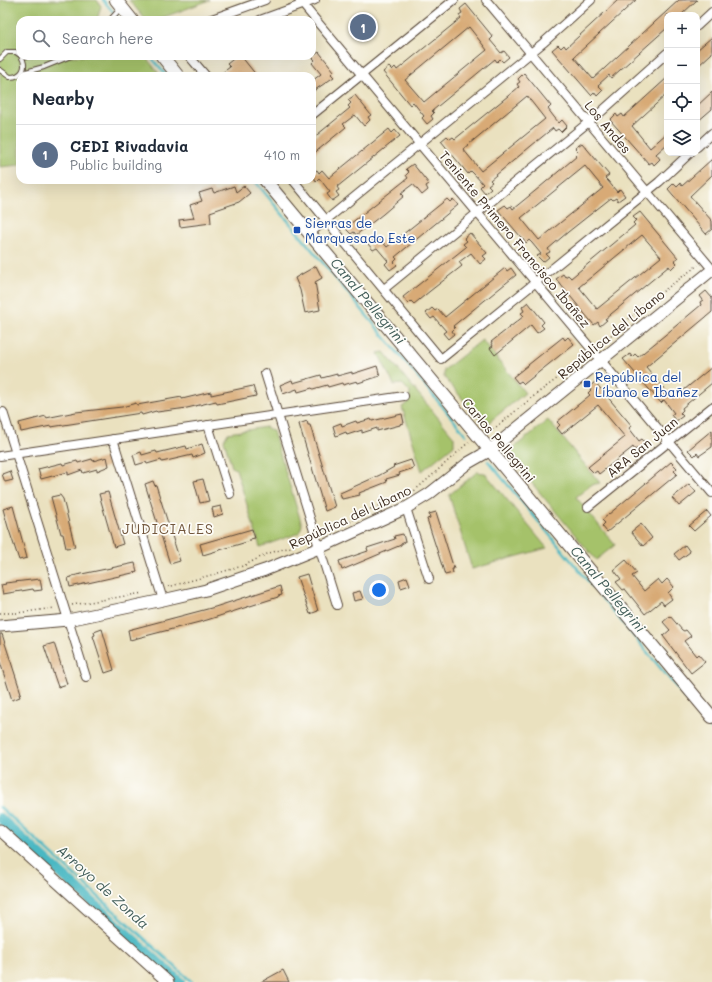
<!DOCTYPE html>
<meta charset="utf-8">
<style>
body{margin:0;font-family:Mali,sans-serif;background:#f6f6f7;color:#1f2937}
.controls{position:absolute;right:12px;top:12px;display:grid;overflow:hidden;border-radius:8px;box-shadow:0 4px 16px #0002}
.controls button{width:36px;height:36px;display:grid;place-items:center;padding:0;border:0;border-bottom:1px solid #e0e1e3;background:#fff;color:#1f2937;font:20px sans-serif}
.you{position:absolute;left:379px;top:590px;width:14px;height:14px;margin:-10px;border:3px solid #fff;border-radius:50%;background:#1a73e8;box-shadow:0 0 0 6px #1a73e833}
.badge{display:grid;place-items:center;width:26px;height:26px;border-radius:50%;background:#2563eb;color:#fff;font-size:13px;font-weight:700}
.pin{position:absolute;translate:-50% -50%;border:2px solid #fff;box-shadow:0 1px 4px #0006}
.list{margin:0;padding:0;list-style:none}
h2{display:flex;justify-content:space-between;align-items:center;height:52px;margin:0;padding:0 16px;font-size:17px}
h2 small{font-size:13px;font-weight:400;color:#747a83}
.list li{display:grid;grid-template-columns:26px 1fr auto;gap:12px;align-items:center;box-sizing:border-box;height:60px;padding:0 16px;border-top:1px solid #e0e1e3}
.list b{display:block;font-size:15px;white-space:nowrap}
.list p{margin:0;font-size:13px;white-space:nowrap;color:#747a83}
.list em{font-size:13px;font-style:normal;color:#747a83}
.icon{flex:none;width:22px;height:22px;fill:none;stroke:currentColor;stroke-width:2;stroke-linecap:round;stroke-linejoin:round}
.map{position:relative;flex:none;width:712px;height:982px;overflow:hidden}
.search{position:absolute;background:#fff;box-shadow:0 4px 16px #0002;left:16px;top:16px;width:300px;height:44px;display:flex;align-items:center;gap:10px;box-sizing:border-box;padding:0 14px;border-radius:12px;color:#747a83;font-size:15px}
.panel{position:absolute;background:#fff;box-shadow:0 4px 16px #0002;left:16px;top:72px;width:300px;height:112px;border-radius:12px}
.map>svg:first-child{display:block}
</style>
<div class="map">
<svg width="712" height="982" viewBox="0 0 712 982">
<rect width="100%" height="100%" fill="#fdfcf7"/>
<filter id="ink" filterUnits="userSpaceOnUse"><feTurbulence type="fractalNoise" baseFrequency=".025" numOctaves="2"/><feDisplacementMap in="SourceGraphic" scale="8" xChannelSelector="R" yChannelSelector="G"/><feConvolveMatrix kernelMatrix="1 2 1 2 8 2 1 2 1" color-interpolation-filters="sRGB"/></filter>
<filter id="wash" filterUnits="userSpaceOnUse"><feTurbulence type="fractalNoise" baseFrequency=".012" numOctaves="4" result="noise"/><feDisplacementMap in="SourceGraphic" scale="16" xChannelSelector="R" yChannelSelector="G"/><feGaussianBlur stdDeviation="0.9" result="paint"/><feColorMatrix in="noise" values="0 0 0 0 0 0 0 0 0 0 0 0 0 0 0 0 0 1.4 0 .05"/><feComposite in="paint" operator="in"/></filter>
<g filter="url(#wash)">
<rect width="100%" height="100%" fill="#eae1bf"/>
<!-- green -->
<g fill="#a5c26a" stroke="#707644">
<path d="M0 0H97L101 6 97 20H20V56H145L161 76H20V165L0 167Z"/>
<path d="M129 0H210L156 20 145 19Z"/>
<path d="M482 340 525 393 488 423 482 422 444 377V370Z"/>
<path d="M384 352 454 437V445L422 471 402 407 409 402 410 392 402 384 394 385 378 353Z"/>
<path d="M548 420 600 483 591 485 576 497 615 545 596 560 510 457 511 450Z"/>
<path d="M266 427 273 431 302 525 299 533 260 547 236 469 232 467 224 440 228 433Z"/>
<path d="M477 472 485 473 547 548 472 569 449 495Z"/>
</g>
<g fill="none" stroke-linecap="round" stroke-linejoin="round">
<!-- stream -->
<g stroke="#49b8c3" stroke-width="2.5">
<path d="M103 0 120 20"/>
<path d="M150 56 167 76"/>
<path d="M254 180 466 435"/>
<path d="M488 461 712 730"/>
<path d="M0 807 192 982"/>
</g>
<!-- canal -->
<path stroke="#49b8c3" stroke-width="10" d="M0 818 180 982"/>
</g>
<g id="blocks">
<!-- building -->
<g fill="#d8aa76" fill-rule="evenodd">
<path d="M618 0H636L574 57 593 79 679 0H697L681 15H667V28L611 78 609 75 598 85 603 90 597 96 594 92 591 95 552 50 558 45 561 48 564 45 566 48Z"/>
<path d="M466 4 493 37 490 40 501 53 504 51 509 57 503 62 500 59 497 62 495 59 432 111 434 113 431 116 433 119 427 124 422 118 424 116 413 102 410 105 383 72 389 67 392 70 395 67 397 70 461 18 459 15 462 13 460 9ZM469 27 487 50 424 102 405 80Z"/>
<path d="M712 37V53L697 67V50Z"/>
<path d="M319 52 334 71 331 74 334 77 312 92V81L321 74 312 63 315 60 312 57Z"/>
<path d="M237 56H241L257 76H218L230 67 227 64Z"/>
<path d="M524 73 551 106 548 109 554 117 559 123 562 120 567 126 561 132 558 129 555 131 553 128 531 146 490 180 492 182 488 185 491 188 485 193 480 187 483 184 474 174 471 171 468 174 441 141 447 136 450 139 453 137 455 139 519 87 517 84 520 82 518 79ZM527 96 545 119 481 171 463 149Z"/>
<path d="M667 78V94L632 126 650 148 667 133V144L656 154 660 159 654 165 652 162 649 164 610 120 616 114 618 117 622 114 624 117Z"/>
<path d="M712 92V109L697 122V106Z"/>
<path d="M355 95 371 115 368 117 370 120 364 126 355 115 343 124 346 127 312 155V139L350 108 348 106 351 103 348 100Z"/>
<path d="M389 129 392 133 395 130 400 136 337 187 339 190 336 192 339 196 332 201 327 194 330 192 319 178 316 181 312 173 317 170 319 173 322 170 329 178Z"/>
<path d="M582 143 609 175 605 178 608 181 617 192 620 189 625 196 618 201 616 198 613 200 611 198 568 232 548 249 550 252 546 254 549 257 543 262 537 256 541 254 532 243 529 240 526 243 498 210 505 205 508 208 511 206 513 209 540 187 577 156 575 154 578 151 575 148ZM585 166 603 188 539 240 521 218Z"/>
<path d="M712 159V175L690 196 712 221V229L706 234 668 189 674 183 677 186 680 183 682 186Z"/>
<path d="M413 164 429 184 426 186 428 190 422 195 413 184 401 193 404 196 383 214 356 235 354 232 351 234 345 228 408 178 406 175 409 172 406 169Z"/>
<path d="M234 186 236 192 244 186 250 193 239 202 210 212 211 223 180 227 179 220 194 218 190 205 202 201 199 193 212 189 214 193Z"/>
<path d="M447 199 450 202 453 199 458 205 395 257 397 259 394 262 397 265 390 270 385 264 388 261 377 248 373 250 368 244 375 239 377 242 380 239 387 247Z"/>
<path d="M640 212 678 258 674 260 677 263 671 269 669 266 605 319 607 320 600 326 598 322 594 325 556 279 563 274 565 277 568 275 571 278 635 225 633 223 636 220 633 217ZM642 235 661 257 597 309 579 287Z"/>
<path d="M470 233 487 253 483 256 486 259 480 264 471 253 459 262 462 266 430 291 414 304 411 301 408 304 403 297 466 247 463 244 467 241 464 238Z"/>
<path d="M316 266 322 278 315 282 320 310 305 313 300 290 295 278Z"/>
<path d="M505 268 507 271 511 268 516 275 453 326 455 328 452 331 454 334 448 339 443 333 446 331 434 317 431 319 426 313 432 308 435 311 438 309 445 317Z"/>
<path d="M706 291 712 298V312L646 367 673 399 712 367V383L682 408 683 410 680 413 683 416 676 421 671 415 674 413 664 400 661 403 623 359 630 354 632 357 635 354 638 357 665 335 701 305 700 302 703 300 700 296Z"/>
<path d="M528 302 544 322 541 325 544 328 537 333 531 325 495 355 490 348 493 346 491 342 524 316 521 313 524 311 522 307Z"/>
<path d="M563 337 565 340 568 337 574 344 524 384 521 381 518 383 513 377Z"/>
<path d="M377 366 380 376 358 383 357 381 343 385 342 383 328 387 327 385 313 389 312 388 298 392 297 389 283 394 280 385 292 380 293 383 321 375 322 378 337 374V376L352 372V374Z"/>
<path d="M595 382 632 426 629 428 639 441 642 439 647 445 641 450 638 447 635 450 633 447 599 474 597 471 594 473 588 467 625 437 598 405 562 434 557 428 560 425 557 422 590 395 588 393 591 390 589 387Z"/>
<path d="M253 386 256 396 217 404 216 401 187 408 157 412 156 411 142 415 141 413 51 427V426L21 432 19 423 46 416V418L76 412 122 407 136 403 137 405 182 397V399L211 392V395Z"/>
<path d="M402 414 404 423 400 424V425L377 431V428L362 433V430L347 435 346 432 336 436 333 426 341 423 342 426 356 421 357 423 371 419 372 421Z"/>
<path d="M307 421 308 425H310L335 507 325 511 299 424Z"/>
<path d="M712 430V447L699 456 697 453 694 456 688 450Z"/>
<path d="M202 444 205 453 193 458 192 455 162 462 161 460 147 464 146 462 136 465 133 455 141 452 142 455 156 451 157 453 186 446 187 449Z"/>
<path d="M107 457 109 466 97 471V469L83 473 82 470 68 475V472L41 479 38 469 62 463 63 465 77 461 78 463 92 459 93 461Z"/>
<path d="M411 460 414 468 399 473 400 475 386 479 387 482 359 493 360 495 342 499 340 493 380 475 394 467 393 466Z"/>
<path d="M671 462 677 468 674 471 677 474 607 532 602 526 605 523 602 520Z"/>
<path d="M10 471 13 480 5 482 2 474Z"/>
<path d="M203 479 209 501 200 503 194 481Z"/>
<path d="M153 481 155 486 156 485 180 561 170 564 145 484Z"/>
<path d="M689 484 696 492 679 506 672 498Z"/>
<path d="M108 492 123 544 114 547 99 494Z"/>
<path d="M60 495 63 499 75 547 66 548 63 534H61L57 519 51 497Z"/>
<path d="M13 506 27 558 19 560 8 527 3 509Z"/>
<path d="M221 506 223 514 214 517 212 508Z"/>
<path d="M707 511 711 516 694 531 689 526Z"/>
<path d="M436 512 454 569H452L453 573 445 575 427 519 430 518 429 514Z"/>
<path d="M641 524 652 538 643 546 631 532Z"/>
<path d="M252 529 255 538 250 539V541L203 555 200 544Z"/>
<path d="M403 534 405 542 401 544V545L342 570 339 561 368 551 367 548 395 539 394 536Z"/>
<path d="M685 545 690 552 679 560 674 554Z"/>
<path d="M626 560 637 573 632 576 644 591 658 579 662 584 667 579 674 587 668 593 672 599 664 605 661 601 645 614 625 589 623 590 616 582 621 579 614 570Z"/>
<path d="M135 563 137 572 70 587 68 578 72 577V576Z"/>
<path d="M307 574 318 611 310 614 297 577Z"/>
<path d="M407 577 410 585 401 588 399 580Z"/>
<path d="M40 579 42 590 34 591 33 589 3 594 1 585 6 584 5 583Z"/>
<path d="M280 586 282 595 278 596V597L207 620 130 640 128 630 215 607Z"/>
<path d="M360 591 363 599 354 601 352 593Z"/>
<path d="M670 616 682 630 684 631 686 630 691 636 684 641 696 656 698 654 705 662 691 673 663 636 670 630 663 622Z"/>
<path d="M102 629 114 670 105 673 93 636 95 635 94 632Z"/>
<path d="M0 634H2L21 693 19 694 20 697 12 700 0 662Z"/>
<path d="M54 643 67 684 58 687 44 646Z"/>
<path d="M283 970 289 982H261Z"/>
</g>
</g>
</g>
<g filter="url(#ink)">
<use href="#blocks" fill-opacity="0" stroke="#554536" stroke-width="1"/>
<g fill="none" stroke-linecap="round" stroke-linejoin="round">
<defs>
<g id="service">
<path d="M110 20 120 9"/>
<path d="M24 56H40"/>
<path d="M0 59 7 52H16L20 55"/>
<path d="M0 70 10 77C22 77 28 67 21 56"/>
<path d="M22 73 44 67 71 56"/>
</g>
<g id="minor">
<path d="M299 0 712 493"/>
<path d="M486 0 712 269"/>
<path d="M209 20 265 0"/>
<path d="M260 20 315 0"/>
<path d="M697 26 712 12"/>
<path d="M189 56 206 76"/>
<path d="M312 115 454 0"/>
<path d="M697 147 712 133"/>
<path d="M293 180 441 359 659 182 690 153"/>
<path d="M309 234 543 43 591 0"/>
<path d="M384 289 601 112 667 53"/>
<path d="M265 373 337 605"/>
<path d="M3 412 86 677"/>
<path d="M208 425 230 494"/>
<path d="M113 439 163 600"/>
<path d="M0 456 404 396"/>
<path d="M588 507 712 407"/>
<path d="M406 508 429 579"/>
</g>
<g id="tertiary">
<path d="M0 626 68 620 163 600 206 590 265 570 319 548 406 508 429 494 468 463 489 451 712 270"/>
<path d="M0 830 168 982"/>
</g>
<g id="secondary">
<path d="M116 0 132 20"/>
<path d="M162 56 178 76"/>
<path d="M265 180 712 717"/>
</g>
</defs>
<!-- service casing -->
<use href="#service" stroke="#554536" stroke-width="6"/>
<!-- minor casing -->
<use href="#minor" stroke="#554536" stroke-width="10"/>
<!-- tertiary casing -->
<use href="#tertiary" stroke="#554536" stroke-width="13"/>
<!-- secondary casing -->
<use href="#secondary" stroke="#554536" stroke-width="14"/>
<!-- path -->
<g stroke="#554536" stroke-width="1.5" stroke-dasharray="1 3" stroke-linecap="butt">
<path d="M599 346 642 307 698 265"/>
<path d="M490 432 539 392 588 356"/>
<path d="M350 522 368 510 414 491 428 479 470 441"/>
<path d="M168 587 243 566 269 553 295 546"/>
<path d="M72 605 143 593"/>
<path d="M0 613H17L55 608"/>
</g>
<!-- service -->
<use href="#service" stroke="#fff" stroke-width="4"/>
<!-- minor -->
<use href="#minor" stroke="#fff" stroke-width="8"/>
<!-- tertiary -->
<use href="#tertiary" stroke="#fff" stroke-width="11"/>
<!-- secondary -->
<use href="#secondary" stroke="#fff" stroke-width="12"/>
</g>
</g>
<!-- markers -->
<g fill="#1a4fb4" stroke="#fdfcf7" stroke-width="1.5">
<rect x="293" y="226" width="8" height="8" rx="2"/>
<rect x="583" y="380" width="8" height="8" rx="2"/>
</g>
<g text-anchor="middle" stroke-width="3.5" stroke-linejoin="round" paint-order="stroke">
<!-- street labels -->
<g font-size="13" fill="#3b2a1e" stroke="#fdfcf7">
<text transform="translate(608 127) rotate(50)" y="5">Los Andes</text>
<text transform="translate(515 239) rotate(50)" y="5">Teniente Primero Francisco Ibañez</text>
<text transform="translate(611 334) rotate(-39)" y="5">República del Líbano</text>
<text transform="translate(499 440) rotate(50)" y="5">Carlos Pellegrini</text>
<text transform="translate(642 447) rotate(-39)" y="5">ARA San Juan</text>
<text transform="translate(350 517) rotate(-25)" y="5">República del Líbano</text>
</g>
<!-- transit labels -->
<g font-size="13" fill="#164399" stroke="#fdfcf7" text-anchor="start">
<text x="305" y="228">Sierras de<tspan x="305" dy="15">Marquesado Este</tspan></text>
<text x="595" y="382">República del<tspan x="595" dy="15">Líbano e Ibañez</tspan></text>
</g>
<!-- water labels -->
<g font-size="14" font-style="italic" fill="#405c58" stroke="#fdfcf7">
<text transform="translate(368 301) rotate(50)" y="5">Canal Pellegrini</text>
<text transform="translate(608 589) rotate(50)" y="5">Canal Pellegrini</text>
<text transform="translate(103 887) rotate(42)" y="5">Arroyo de Zonda</text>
</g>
<!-- neighbourhood labels -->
<g font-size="14" letter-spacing="1" fill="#72573d" stroke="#fdfcf7">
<text x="168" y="534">JUDICIALES</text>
</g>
</g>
</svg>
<div class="controls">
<button>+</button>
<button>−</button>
<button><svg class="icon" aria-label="locate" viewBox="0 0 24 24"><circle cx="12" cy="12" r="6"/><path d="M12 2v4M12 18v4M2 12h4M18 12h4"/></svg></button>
<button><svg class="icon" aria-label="layers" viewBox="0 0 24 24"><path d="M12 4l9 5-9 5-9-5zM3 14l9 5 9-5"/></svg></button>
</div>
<div class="you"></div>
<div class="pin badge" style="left:363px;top:27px;background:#5c6f8a">1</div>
<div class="search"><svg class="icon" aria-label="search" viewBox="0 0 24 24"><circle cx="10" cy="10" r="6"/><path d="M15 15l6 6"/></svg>Search here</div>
<section class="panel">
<h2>Nearby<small></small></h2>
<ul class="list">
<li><span class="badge" style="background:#5c6f8a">1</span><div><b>CEDI Rivadavia</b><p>Public building</p></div><em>410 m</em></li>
</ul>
</section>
</div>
